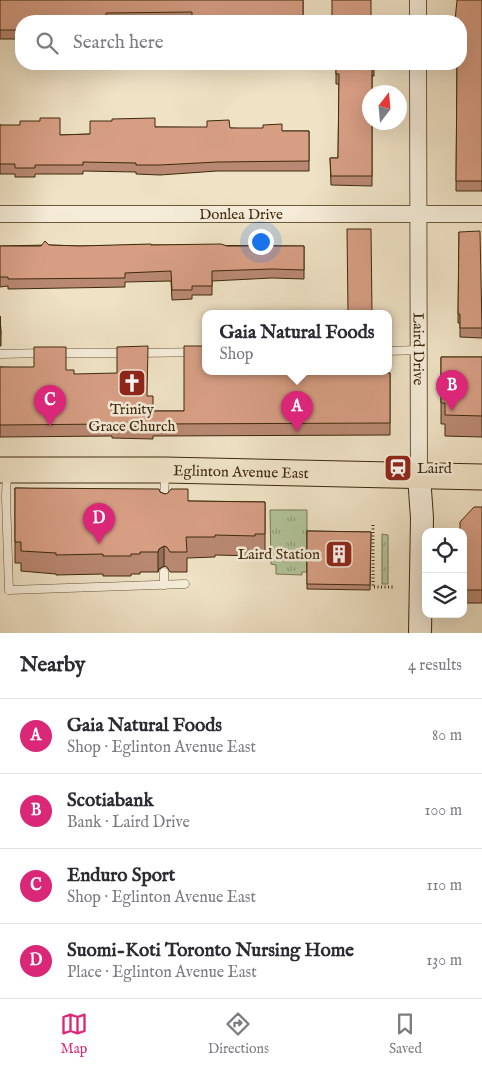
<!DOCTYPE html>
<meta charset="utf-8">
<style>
body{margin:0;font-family:"IM FELL English",serif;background:#f7f7f7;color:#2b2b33}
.controls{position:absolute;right:15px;bottom:15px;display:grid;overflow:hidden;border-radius:10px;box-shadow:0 5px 20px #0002}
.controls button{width:45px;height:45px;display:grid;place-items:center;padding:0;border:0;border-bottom:1px solid #e1e1e2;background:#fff;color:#2b2b33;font:25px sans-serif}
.compass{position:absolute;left:362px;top:85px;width:45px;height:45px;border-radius:50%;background:#fff;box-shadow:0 5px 20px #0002;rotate:16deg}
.you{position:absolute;left:260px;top:241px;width:18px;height:18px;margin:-12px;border:4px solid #fff;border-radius:50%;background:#1a73e8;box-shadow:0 0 0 8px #1a73e833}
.badge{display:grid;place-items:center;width:32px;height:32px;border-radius:50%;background:#db2777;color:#fff;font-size:16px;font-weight:700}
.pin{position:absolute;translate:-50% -41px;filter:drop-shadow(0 1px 2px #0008)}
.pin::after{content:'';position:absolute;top:26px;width:18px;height:15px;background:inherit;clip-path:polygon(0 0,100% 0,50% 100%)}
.popup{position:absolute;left:202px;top:310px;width:190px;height:65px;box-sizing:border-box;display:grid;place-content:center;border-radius:10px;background:#fff;filter:drop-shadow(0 1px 4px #0005);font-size:16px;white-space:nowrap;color:#7c7c81}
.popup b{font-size:19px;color:#2b2b33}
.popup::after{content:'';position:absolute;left:50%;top:100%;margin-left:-10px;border:10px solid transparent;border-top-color:#fff}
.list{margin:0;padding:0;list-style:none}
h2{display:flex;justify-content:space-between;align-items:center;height:65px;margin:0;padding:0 20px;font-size:21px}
h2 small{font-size:16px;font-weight:400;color:#7c7c81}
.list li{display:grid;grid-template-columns:32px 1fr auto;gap:15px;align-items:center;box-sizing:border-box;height:75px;padding:0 20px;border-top:1px solid #e1e1e2}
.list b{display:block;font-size:19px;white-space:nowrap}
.list p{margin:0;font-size:16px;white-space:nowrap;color:#7c7c81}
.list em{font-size:16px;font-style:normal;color:#7c7c81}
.icon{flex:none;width:28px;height:28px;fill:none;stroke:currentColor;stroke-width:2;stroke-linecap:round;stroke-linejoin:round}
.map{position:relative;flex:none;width:482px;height:633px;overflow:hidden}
.search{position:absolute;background:#fff;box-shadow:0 5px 20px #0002;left:15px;right:15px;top:15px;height:55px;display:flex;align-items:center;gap:12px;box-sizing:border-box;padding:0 18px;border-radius:20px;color:#7c7c81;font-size:19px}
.sheet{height:365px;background:#fff}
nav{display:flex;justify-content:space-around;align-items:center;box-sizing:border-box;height:70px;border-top:1px solid #e1e1e2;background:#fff;font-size:14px;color:#7c7c81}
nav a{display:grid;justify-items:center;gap:2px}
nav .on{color:#db2777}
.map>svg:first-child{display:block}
</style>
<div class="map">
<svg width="482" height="633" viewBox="0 0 482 633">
<defs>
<pattern id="grass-tufts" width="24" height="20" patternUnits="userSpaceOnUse" patternTransform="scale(1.25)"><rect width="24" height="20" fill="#b2c49a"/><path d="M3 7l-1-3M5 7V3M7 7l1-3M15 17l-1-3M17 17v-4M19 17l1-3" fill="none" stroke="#929f7c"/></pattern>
</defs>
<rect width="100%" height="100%" fill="#efe2c5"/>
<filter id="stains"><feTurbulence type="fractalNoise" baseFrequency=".004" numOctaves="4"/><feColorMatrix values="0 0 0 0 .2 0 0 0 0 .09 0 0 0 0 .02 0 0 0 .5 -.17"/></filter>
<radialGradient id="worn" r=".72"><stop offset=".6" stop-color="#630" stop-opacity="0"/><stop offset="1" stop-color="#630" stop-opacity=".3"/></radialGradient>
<!-- grass -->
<g fill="url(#grass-tufts)" stroke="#787754">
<path d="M270 510H307V572H302V575L276 574V565L271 564Z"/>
<path d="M382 534 388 535V584H382Z"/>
</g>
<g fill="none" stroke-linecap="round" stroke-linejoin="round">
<defs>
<g id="lane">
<path d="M388 351 419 350"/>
<path d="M58 353H126"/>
<path d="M138 353 206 352"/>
<path d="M0 354 44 353"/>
<path d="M7 472 6 497 9 590 185 584"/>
<path d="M164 503 165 472"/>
<path d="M164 572V585"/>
</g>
<g id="street">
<path d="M418 0V21"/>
<path id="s1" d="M418 64 419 476"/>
<path id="s2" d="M0 214H482"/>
</g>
<path id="secondary" d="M419 476 422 518 420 633"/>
<g id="primary">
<path id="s3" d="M0 470H165L482 477"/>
</g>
</defs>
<!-- lane casing -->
<use href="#lane" stroke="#6b583b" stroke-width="9"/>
<!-- street casing -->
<use href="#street" stroke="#6b583b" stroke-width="18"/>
<!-- secondary casing -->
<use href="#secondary" stroke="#3f2a0d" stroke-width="24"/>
<!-- primary casing -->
<use href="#primary" stroke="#3f2a0d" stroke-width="27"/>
<!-- path -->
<path stroke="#3f2a0d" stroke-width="3" stroke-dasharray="1 2.5" stroke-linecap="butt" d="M373 525V587H394"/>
<!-- lane -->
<use href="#lane" stroke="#f5ecd9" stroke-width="8"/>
<!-- street -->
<use href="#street" stroke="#f5ecd9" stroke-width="16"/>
<!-- secondary -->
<use href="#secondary" stroke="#f5ecd9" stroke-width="22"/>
<!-- primary -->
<use href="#primary" stroke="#efe2c5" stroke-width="25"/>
</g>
<!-- wall -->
<g fill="#b98872" stroke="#3f2a0d">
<path d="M0 0H303V21H21V39H0Z"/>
<path d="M482 0V191H456L457 64Z"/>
<path d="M336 64H374V76H372V186L331 185 330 158H338L339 84H336Z"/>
<path d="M0 125 60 135 90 134 155 127 230 128 282 131H309V171H217L160 175 136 174V172L83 171V174H35V177H15V174H0Z"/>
<path d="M459 232 481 300H482V338L460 337V323H458Z"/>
<path d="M49 245 79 246 151 245 304 246V279L272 278 212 281V295H192V299L172 300 171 281 125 282V287L8 289V286L0 287V246Z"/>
<path d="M0 316 1 334V346H0Z"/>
<path d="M441 357H482V437L445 436V424H441Z"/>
<path d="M0 367 66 370 74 374 147 396 153 411H184L231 372 390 373V435L153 436V439L112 438V436L0 437Z"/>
<path d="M15 488 160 492 165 494 188 501 265 502V554H255V556L215 555V557L187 558V572H170L167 567 164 566 159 569 158 572H140V574H131V576H103V574L56 575V574L21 571V563H15Z"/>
<path d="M482 507V603H463V532Z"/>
<path d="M307 531 371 532 370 590 307 589Z"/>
</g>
<!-- shaded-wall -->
<path fill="#966f5c" stroke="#3f2a0d" d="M164 546V566L159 569 158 572V552L159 549Z"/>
<!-- building -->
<g fill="#d79e84" stroke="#3f2a0d">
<path d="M0 0H303V21H202L192 20V12L106 13V21H21V30H0Z"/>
<rect x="332" y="0" width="39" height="21"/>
<path d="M457 0H482V181H456L457 64H461V21H455Z"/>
<path d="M336 64H374V66H372V92H370V122H372V176H331L330 158H338L339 74H336Z"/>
<path d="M40 118H60V135L90 134V121H112V119L155 118V127H207V121L229 120 230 128H263V125L282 124V131H309V161L217 162 160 165H136V163L83 162V165H35V168H15V164H0V125H20V121H40Z"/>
<path d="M347 229H371L372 313H348Z"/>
<path d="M480 231 482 328H460V314H458L459 232Z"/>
<path d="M45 241 49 245 79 246 151 244V245L221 244 227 246H304V270L272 269 212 271V286H192V290H172L171 271 125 273V278L8 279V277H0V246H41Z"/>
<path d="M0 316 1 334 0 335Z"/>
<path d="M148 346 147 396H153V411H184V346H206V371H231V372H272V371H360V373H390V423L153 424V427L112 426 113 424 0 425V367H34V347H66V370H74V374L117 373V347Z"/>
<path d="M441 357H482V416L445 415V403H441Z"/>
<path d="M15 488 159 489 160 492 165 494 168 493 171 489H188V501L265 502V534H255V536L215 535V537H186L187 552H170L167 547 164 546 159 549 158 552H140V554H131V556H103V554L56 555V553L21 551V542H15Z"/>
<path d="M474 507H482V590H463V532H460V522Z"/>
<path d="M307 531 371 532 370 585 307 584Z"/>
</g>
<!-- icons -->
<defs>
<symbol id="church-square" viewBox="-11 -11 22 22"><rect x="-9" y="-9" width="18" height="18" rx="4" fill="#8f2418" stroke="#f5ecd9"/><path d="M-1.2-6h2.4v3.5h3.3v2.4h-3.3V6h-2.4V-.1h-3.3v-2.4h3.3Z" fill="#fff"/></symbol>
<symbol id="station-square" viewBox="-11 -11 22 22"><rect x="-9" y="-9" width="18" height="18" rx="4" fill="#8f2418" stroke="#f5ecd9"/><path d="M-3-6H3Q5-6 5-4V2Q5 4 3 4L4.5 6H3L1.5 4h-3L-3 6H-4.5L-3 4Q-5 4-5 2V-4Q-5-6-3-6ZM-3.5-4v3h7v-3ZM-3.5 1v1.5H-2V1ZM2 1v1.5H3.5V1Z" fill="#fff"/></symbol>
<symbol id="building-square" viewBox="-11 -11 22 22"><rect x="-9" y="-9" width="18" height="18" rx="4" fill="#8f2418" stroke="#f5ecd9"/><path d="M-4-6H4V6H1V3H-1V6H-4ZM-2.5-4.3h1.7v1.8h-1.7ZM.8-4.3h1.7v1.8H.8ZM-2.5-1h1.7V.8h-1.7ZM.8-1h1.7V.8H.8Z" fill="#fff"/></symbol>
</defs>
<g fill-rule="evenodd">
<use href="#church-square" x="116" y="367" width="32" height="32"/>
<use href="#station-square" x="382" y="452" width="32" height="32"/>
<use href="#building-square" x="323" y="538" width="32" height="32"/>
</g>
<g text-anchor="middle" stroke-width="5" stroke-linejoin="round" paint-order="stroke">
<!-- street labels -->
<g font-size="15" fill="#3f2a0d" stroke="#f5ecd9">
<text dy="5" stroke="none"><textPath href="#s2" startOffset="241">Donlea Drive</textPath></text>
<text dy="5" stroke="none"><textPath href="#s1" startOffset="285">Laird Drive</textPath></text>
<text dy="5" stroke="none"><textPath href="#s3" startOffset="241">Eglinton Avenue East</textPath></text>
</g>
<!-- poi labels -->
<g font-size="15" fill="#3f2a0d" stroke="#f5ecd9">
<text x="132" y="414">Trinity<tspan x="132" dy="17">Grace Church</tspan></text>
<text x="417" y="473" text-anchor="start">Laird</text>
<text x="320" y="559" text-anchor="end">Laird Station</text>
</g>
</g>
<rect width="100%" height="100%" filter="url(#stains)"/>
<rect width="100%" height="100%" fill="url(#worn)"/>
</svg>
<div class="controls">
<button><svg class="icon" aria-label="locate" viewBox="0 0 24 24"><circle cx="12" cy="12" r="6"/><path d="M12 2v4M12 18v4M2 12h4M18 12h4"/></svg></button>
<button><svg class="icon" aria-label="layers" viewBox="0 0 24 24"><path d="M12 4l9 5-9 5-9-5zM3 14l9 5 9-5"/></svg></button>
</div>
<svg class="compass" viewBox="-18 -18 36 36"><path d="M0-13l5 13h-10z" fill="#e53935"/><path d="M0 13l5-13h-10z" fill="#7c7c81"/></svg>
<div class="you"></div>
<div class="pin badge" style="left:297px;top:432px">A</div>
<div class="popup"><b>Gaia Natural Foods</b>Shop</div>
<div class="pin badge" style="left:452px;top:411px">B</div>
<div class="pin badge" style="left:50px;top:426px">C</div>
<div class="pin badge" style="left:99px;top:544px">D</div>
<div class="search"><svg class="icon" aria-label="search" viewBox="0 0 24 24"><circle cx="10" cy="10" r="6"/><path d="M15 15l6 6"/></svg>Search here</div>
</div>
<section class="sheet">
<h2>Nearby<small>4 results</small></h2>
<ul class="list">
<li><span class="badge">A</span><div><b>Gaia Natural Foods</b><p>Shop · Eglinton Avenue East</p></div><em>80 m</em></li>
<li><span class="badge">B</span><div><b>Scotiabank</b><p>Bank · Laird Drive</p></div><em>100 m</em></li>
<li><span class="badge">C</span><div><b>Enduro Sport</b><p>Shop · Eglinton Avenue East</p></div><em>110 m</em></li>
<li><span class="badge">D</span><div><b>Suomi-Koti Toronto Nursing Home</b><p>Place · Eglinton Avenue East</p></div><em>130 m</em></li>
</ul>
</section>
<nav>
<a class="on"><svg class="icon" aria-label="map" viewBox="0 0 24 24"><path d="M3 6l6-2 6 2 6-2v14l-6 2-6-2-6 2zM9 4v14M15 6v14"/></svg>Map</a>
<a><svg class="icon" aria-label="directions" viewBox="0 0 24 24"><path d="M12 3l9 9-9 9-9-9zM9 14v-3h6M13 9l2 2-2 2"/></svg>Directions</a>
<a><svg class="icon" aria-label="saved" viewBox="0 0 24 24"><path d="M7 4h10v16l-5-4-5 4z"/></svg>Saved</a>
</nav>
